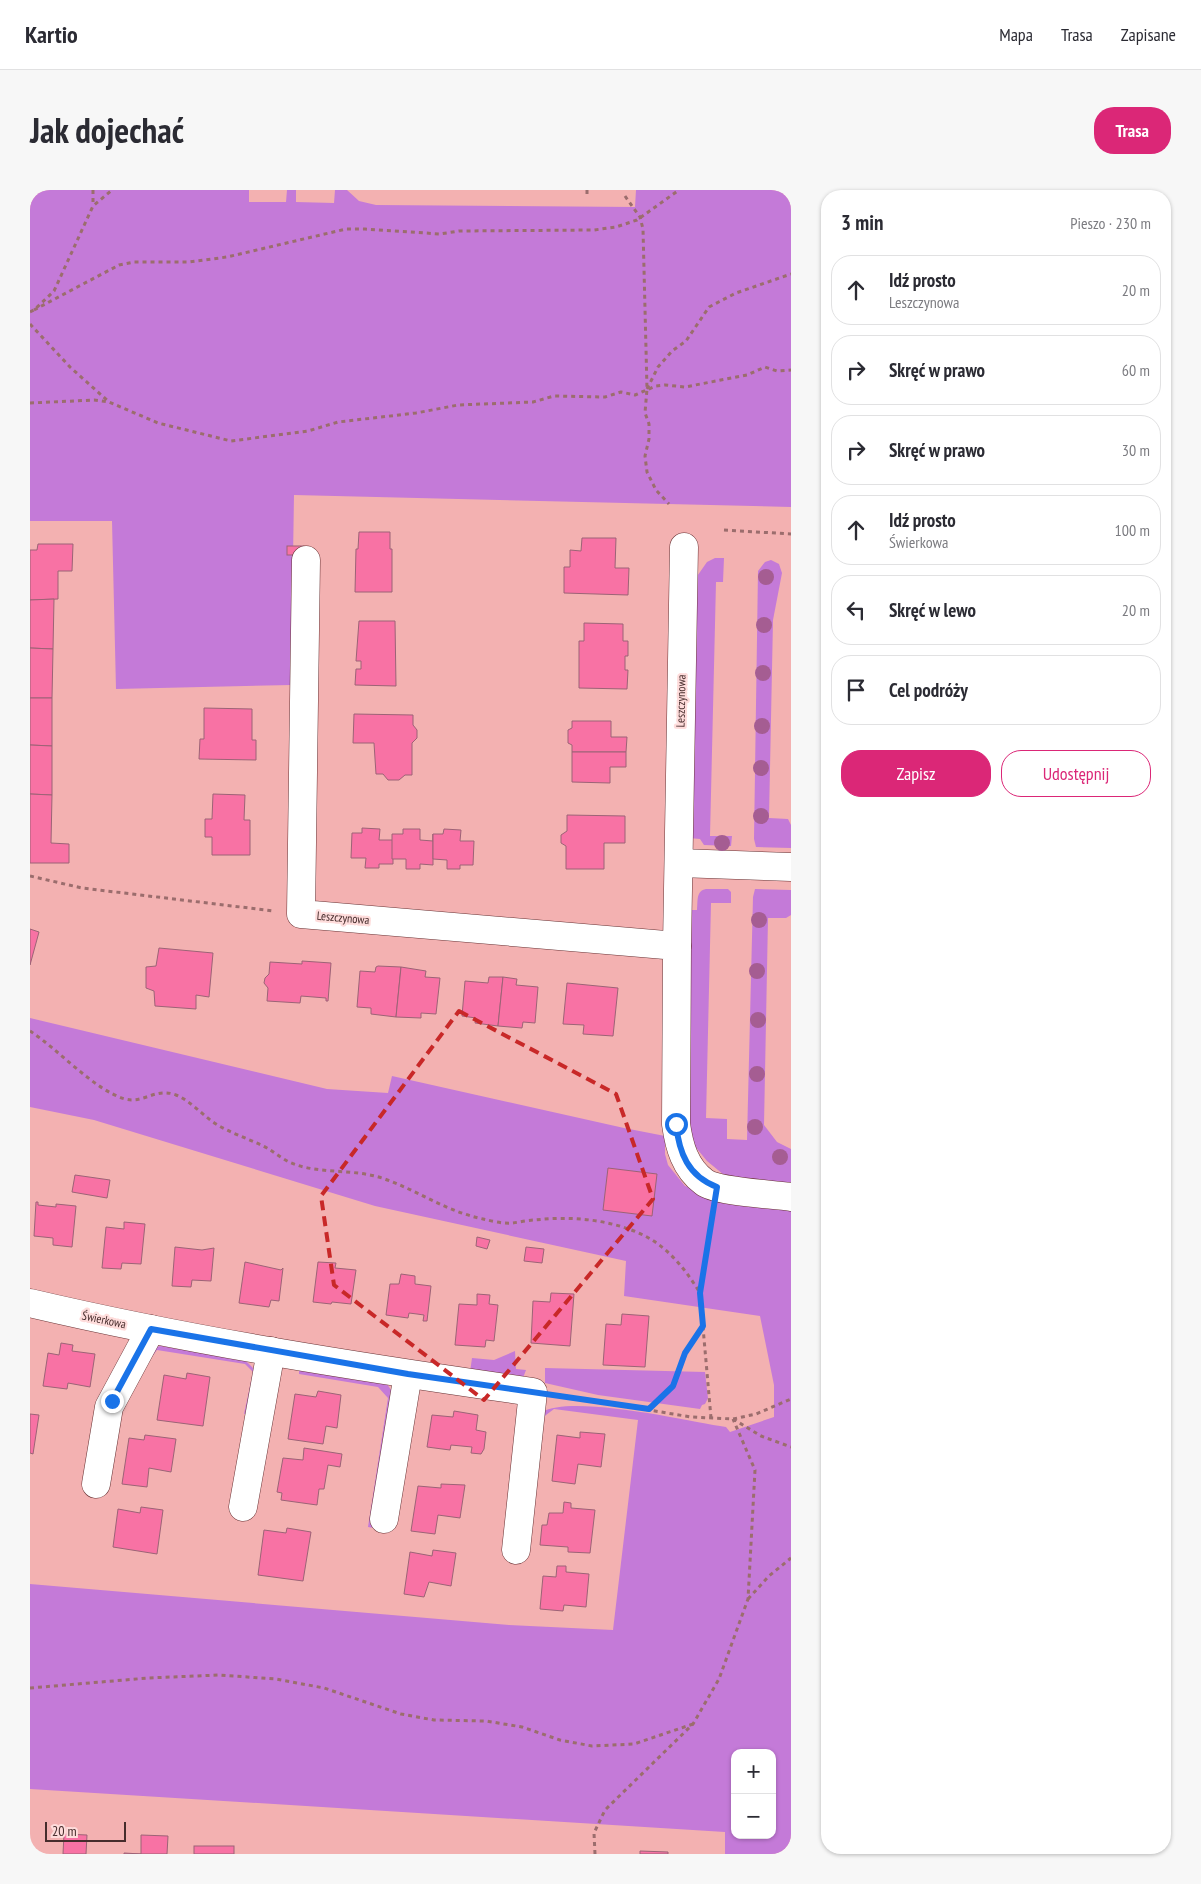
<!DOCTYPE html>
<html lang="pl">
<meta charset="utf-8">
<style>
body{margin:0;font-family:"PT Sans Narrow",sans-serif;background:#f7f7f7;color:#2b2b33}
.controls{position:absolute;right:15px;bottom:15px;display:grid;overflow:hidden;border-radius:10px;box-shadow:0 1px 4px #0004}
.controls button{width:45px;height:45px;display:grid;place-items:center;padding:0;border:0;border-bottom:1px solid #e1e1e2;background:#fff;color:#2b2b33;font:25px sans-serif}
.scale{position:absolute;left:15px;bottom:12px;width:81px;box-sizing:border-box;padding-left:5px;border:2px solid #462c2c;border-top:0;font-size:14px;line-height:18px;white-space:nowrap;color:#462c2c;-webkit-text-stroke:4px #fedcdb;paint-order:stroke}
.stop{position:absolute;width:15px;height:15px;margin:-11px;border:4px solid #1a73e8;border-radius:50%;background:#fff}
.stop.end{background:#1a73e8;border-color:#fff;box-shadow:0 1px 5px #0008}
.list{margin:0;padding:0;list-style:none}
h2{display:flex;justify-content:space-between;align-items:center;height:65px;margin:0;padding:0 20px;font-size:21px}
h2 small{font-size:16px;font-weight:400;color:#7c7c81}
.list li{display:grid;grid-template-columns:32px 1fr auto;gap:15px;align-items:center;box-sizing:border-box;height:70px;margin:0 10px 10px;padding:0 10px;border:1px solid #e1e1e2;border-radius:20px}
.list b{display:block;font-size:19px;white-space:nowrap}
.list p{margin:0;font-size:16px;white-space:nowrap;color:#7c7c81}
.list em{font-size:16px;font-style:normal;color:#7c7c81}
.actions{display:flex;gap:10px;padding:15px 20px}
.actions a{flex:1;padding:11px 0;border:1px solid #db2777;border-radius:20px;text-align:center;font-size:18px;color:#db2777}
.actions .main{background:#db2777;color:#fff}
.icon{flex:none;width:28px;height:28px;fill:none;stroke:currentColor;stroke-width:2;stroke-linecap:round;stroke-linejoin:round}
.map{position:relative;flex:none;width:761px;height:1664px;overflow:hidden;border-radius:20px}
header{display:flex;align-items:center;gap:30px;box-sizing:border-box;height:70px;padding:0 25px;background:#fff;border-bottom:1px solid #e1e1e2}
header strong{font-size:24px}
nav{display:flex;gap:28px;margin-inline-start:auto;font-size:18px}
.intro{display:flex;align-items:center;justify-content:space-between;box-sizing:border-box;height:120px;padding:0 30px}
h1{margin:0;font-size:35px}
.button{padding:12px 22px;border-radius:20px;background:#db2777;color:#fff;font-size:18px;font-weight:700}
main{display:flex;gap:30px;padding:0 30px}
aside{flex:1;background:#fff;border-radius:20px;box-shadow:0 1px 4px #0004}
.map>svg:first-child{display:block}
</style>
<header>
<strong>Kartio</strong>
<nav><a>Mapa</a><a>Trasa</a><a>Zapisane</a></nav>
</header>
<div class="intro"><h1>Jak dojechać</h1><a class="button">Trasa</a></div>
<main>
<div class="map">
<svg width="761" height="1664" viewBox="0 0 761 1664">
<rect width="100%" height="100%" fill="#f3b1b1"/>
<!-- green -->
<g fill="#c47ad8" fill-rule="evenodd">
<path d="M0 0H219V12H256L257 0H266V12L304 13 305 0H317L329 11 346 15 605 17 606 0H761V317L264 305 261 495 86 499 82 331H0Z"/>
<path d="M685 368H694L693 392H686L680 646H702L701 656 674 655 670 649 659 648 663 392 677 372Z"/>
<path d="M741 370 749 374 752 383 743 430 739 628 758 629 761 635V658L726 657 724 649 728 381 735 372Z"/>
<path d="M676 699H698L701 702V713H681L676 928 697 929V949L717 950 723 707 725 699 761 700V725L756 728H738L734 935 747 952 761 959V998L694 985 677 971 663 954 654 933 657 720H667C668 710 666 701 676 699Z"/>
<path d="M0 828 297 899 358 903 362 886 594 938 635 946V964L638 975 655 996 696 1009 761 1017V1664H695V1642L0 1599V1394L479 1435 583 1440 608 1230 524 1219 516 1225 512 1230V1222C542 1204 658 1231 696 1237L700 1242 744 1227V1195L730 1126 594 1106 596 1071 345 1016 64 930 0 917ZM705 1563H742V1645H705Z"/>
<path d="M131 1156 215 1170 226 1181 217 1224H214L223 1182 215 1174 127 1160 116 1175 125 1157Z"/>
<path d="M485 1161 486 1179 496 1180 493 1188 440 1182 442 1168 464 1170Z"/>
<path d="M515 1178 675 1182 678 1208 675 1214 672 1215 670 1219 568 1205 515 1193Z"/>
<path d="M269 1179 357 1194 363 1203 365 1209 344 1338 338 1337 358 1208 348 1197 269 1184Z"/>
</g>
<!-- building -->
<g fill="#f872a4" stroke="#9c6376">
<path d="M329 342H360V359H362V402H325L326 359H328Z"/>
<path d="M552 348H586L585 378H599L598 405 534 403V377H540V360L551 361Z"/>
<path d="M8 354H43L42 381H28V409L0 410V360H7Z"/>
<rect x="257" y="356" width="17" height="9"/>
<path d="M24 409 23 459 0 458V410Z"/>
<path d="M329 431H365L366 496 325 495 326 479H331V471H326Z"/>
<path d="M554 433 593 434V451H598V466H595V480H598L597 499 549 498V451H554Z"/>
<path d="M0 458 23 459 22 508H0Z"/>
<path d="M0 508H22V556L0 555Z"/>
<path d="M174 518 222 519V550H226V570L169 569 170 549H174Z"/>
<path d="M324 524 383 525V535L387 540V548L382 553V585H375L369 590H358L353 584H346L344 553H323Z"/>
<path d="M542 531H581V547H597L596 562H542V555L538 553V540L542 538Z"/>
<path d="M0 555 22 556V605L0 604Z"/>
<path d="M542 562H596V577H580V593L542 592Z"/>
<path d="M0 604 22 605 21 653 39 654V673H0Z"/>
<path d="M183 604 215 605 214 630H220V665H182V647H175V629H182Z"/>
<path d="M537 625 595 626V653H574V679H536V656L531 653V645L537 641Z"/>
<path d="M332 638 350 639 349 650H363V674H349V678H335L336 668H321L322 643H332Z"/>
<path d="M373 639H390V650L403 651V644V675L390 674V679H376V669H362V644H373Z"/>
<path d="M414 639 431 640 430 651H444L443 675H430V679H417V670L403 669V644H413Z"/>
<path d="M0 739 9 742 0 775Z"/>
<path d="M129 758 183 763 179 807 166 805V819L125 816 124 801 116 798V777L126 776Z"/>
<path d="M272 771 301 773 298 811H296V808L271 806 270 813 237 811 238 798 234 793 235 788 239 784 240 772 272 774Z"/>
<path d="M348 776 371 777 366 827 341 824V818L327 817 330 781 345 782 346 777Z"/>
<path d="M371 777 396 781 395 787 410 788 406 824 391 823V828L366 827Z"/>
<path d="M459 787H473L468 836 445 833 446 828 432 826 435 791 458 793Z"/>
<path d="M473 787 487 789 486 795 508 797 505 833 493 832 492 838 468 836Z"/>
<path d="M537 793 588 798 583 846 553 844 554 835 533 834Z"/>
<path d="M578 978 627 984 622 1026 573 1020Z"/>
<path d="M45 985 80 990 77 1008 42 1002Z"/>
<path d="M6 1012H8V1015L26 1017V1014L46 1016 42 1057 23 1055V1048L4 1046Z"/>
<path d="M94 1032 115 1034 111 1074 92 1073 91 1079 72 1078 76 1037 94 1039Z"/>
<path d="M447 1047 460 1050 457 1059 446 1056Z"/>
<path d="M145 1057 172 1060 184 1058 181 1091 162 1090 161 1097 142 1096Z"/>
<path d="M496 1057 514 1059 512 1073 494 1071Z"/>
<path d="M215 1072 251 1080 253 1078 249 1111 241 1110 239 1117 209 1113Z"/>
<path d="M288 1072 306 1073 305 1078 326 1080 321 1114 302 1112 301 1114 283 1112Z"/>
<path d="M371 1084 385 1086V1094L401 1096 397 1131H393L394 1125 387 1124 379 1123 378 1128 356 1125 360 1094H369Z"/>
<path d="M521 1103 544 1104 540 1156 501 1153 503 1111 520 1112Z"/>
<path d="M447 1104 460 1105 459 1114 468 1115 464 1151 456 1150 455 1157 425 1155 429 1114 447 1115Z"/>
<path d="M592 1124 619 1126 615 1177 573 1175 576 1134 591 1135Z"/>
<path d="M31 1153 43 1155 42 1161 65 1164 60 1197 38 1193 37 1199 13 1196 18 1163 29 1165Z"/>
<path d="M157 1183 180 1187 173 1236 127 1230 134 1185 156 1189Z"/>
<path d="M288 1201 311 1205 307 1238 296 1236 293 1254 258 1249 265 1204 286 1207Z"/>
<path d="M424 1221 448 1225 446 1240 456 1242 454 1259 451 1264 441 1263 442 1257 421 1255 420 1260 397 1257 402 1225 423 1227Z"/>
<path d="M0 1224 9 1225 3 1264 0 1263Z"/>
<path d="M550 1242 575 1244 571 1277 548 1274 545 1294 522 1291 527 1245 550 1248Z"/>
<path d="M115 1245 146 1249 141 1282 119 1278 117 1297 92 1294 99 1248 114 1250Z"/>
<path d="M274 1258 312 1264 310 1277 298 1275 294 1299H289L287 1315 251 1310 252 1303 247 1302 253 1268 273 1270Z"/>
<path d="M411 1294 435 1295 430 1328 408 1325 405 1344 381 1341 388 1296 411 1298Z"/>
<path d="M534 1312 541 1313V1318L565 1320 560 1363 538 1362V1357L510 1355 512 1335H517L519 1323H533Z"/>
<path d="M111 1317 133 1320 127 1364 83 1357 88 1319 110 1323Z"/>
<path d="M257 1338 281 1342 273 1391 228 1385 234 1340 256 1343Z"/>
<path d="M403 1360 426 1363 421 1396 399 1392 394 1407 374 1404 380 1362 402 1366Z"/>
<path d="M527 1376H536V1382L559 1384 556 1417 534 1415 533 1421 510 1419 513 1386 526 1387Z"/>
<path d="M34 1644 57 1645 56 1664H33Z"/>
<path d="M111 1645 138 1646 137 1664H94V1663L111 1664Z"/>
<rect x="164" y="1656" width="40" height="8"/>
<path d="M610 1661 638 1662V1664H610Z"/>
</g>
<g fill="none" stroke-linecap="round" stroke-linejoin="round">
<defs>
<g id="minor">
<path d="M276 370 271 724 647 756 646 934C649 956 655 978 674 992 687 1002 742 1004 761 1007"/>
<path d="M649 673 761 677"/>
<path d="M647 756 654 357"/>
<path d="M0 1113C166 1152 335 1178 503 1202L486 1360"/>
<path d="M66 1294 79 1217 121 1139"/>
<path d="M213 1317 241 1161"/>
<path d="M354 1329 378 1184"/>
</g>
</defs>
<!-- minor casing -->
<use href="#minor" stroke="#693335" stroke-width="29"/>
<!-- path -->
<g stroke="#9b6d6d" stroke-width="3" stroke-dasharray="4 4" stroke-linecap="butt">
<path d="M63 0V15"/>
<path d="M557 0V6"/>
<path d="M595 6 610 27 613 39 617 199 615 223 619 234V249L615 266 617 282 626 300 639 314"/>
<path d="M4 120 89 75 104 72H159L197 67 316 39H335L410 44 429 41 564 40 586 37 607 30 649 0"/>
<path d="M0 122 4 120 24 101 63 16 82 0"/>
<path d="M0 134 40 177 78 211"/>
<path d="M617 199 628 177 642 161 656 151 679 117 706 103 761 84"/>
<path d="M0 213 64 210 79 212 128 233 201 251 278 241 308 232 386 223 428 215 503 212 524 206 575 207 591 202 605 205 626 196 635 195 655 197 717 185 735 177 747 181 761 180"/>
<path d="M694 340 761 344"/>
<path d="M0 686 52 698 244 721"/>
<path d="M0 841C28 859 64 900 95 909 114 914 125 897 146 905 161 911 172 925 186 934 202 944 220 949 237 958 244 962 251 968 259 972 288 985 321 978 352 988 387 1000 415 1021 453 1029 462 1031 473 1034 483 1033 490 1032 498 1030 505 1030 540 1026 580 1029 613 1045 638 1057 656 1080 670 1103"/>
<path d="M529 1205 661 1227 703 1229 726 1224 761 1209"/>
<path d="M620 1219 643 1196 655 1163 672 1137"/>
<path d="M681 1228 670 1103 683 1023"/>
<path d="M703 1229 731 1246 761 1257"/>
<path d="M718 1409 739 1386 761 1368"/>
<path d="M0 1498 118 1488 189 1485 246 1489 294 1498 371 1524 404 1530 456 1531 492 1537 530 1550 562 1556 604 1554 663 1534"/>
<path d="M565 1664 564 1643 575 1620 663 1534 689 1489 718 1409 725 1280 703 1229"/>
</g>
<!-- minor -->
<use href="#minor" stroke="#fff" stroke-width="28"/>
</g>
<!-- trees -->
<g fill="#a55d92">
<circle cx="736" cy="387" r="8"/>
<circle cx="734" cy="435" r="8"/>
<circle cx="733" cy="483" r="8"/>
<circle cx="732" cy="536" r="8"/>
<circle cx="731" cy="578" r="8"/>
<circle cx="731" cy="626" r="8"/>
<circle cx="692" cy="653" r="8"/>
<circle cx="729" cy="730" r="8"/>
<circle cx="727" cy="781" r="8"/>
<circle cx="728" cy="830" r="8"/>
<circle cx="727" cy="884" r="8"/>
<circle cx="725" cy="937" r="8"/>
<circle cx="750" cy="967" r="8"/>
</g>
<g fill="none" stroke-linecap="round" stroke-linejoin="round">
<!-- route -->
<path stroke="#1a73e8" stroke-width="6" d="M82 1211 121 1139 378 1184 619 1219 643 1196 655 1163 673 1136 670 1103 687 997C658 986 649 963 646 934"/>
</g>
<!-- marked area -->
<path fill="none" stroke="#c82828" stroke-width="4" stroke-dasharray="10 6" stroke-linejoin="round" d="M429 821 586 904 623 1009 454 1210 304 1095 291 1006Z"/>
<g text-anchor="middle" stroke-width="4.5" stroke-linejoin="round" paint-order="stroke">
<!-- street labels -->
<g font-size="12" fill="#462c2c" stroke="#fedcdb">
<text transform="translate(651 511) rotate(-89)" y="4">Leszczynowa</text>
<text transform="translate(313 728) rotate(5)" y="4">Leszczynowa</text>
<text transform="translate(74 1130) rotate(12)" y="4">Świerkowa</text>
</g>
</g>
</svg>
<div class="controls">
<button>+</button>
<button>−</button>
</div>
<div class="scale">20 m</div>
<div class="stop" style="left:646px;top:934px"></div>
<div class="stop end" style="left:82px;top:1211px"></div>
</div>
<aside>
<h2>3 min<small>Pieszo · 230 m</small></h2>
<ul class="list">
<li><svg class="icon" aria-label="ahead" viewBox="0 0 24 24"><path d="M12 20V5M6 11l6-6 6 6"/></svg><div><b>Idź prosto</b><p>Leszczynowa</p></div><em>20 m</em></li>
<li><svg class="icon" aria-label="right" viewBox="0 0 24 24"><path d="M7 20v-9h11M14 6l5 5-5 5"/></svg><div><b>Skręć w prawo</b></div><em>60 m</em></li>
<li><svg class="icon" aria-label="right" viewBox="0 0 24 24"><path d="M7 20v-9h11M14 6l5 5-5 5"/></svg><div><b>Skręć w prawo</b></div><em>30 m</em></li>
<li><svg class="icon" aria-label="ahead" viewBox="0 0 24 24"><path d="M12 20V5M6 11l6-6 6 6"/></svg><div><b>Idź prosto</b><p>Świerkowa</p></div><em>100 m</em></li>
<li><svg class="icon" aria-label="left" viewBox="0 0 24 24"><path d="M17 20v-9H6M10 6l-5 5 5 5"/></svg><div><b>Skręć w lewo</b></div><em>20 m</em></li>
<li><svg class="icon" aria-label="arrive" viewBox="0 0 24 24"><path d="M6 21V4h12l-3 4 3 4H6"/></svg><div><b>Cel podróży</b></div></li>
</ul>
<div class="actions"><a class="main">Zapisz</a><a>Udostępnij</a></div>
</aside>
</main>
